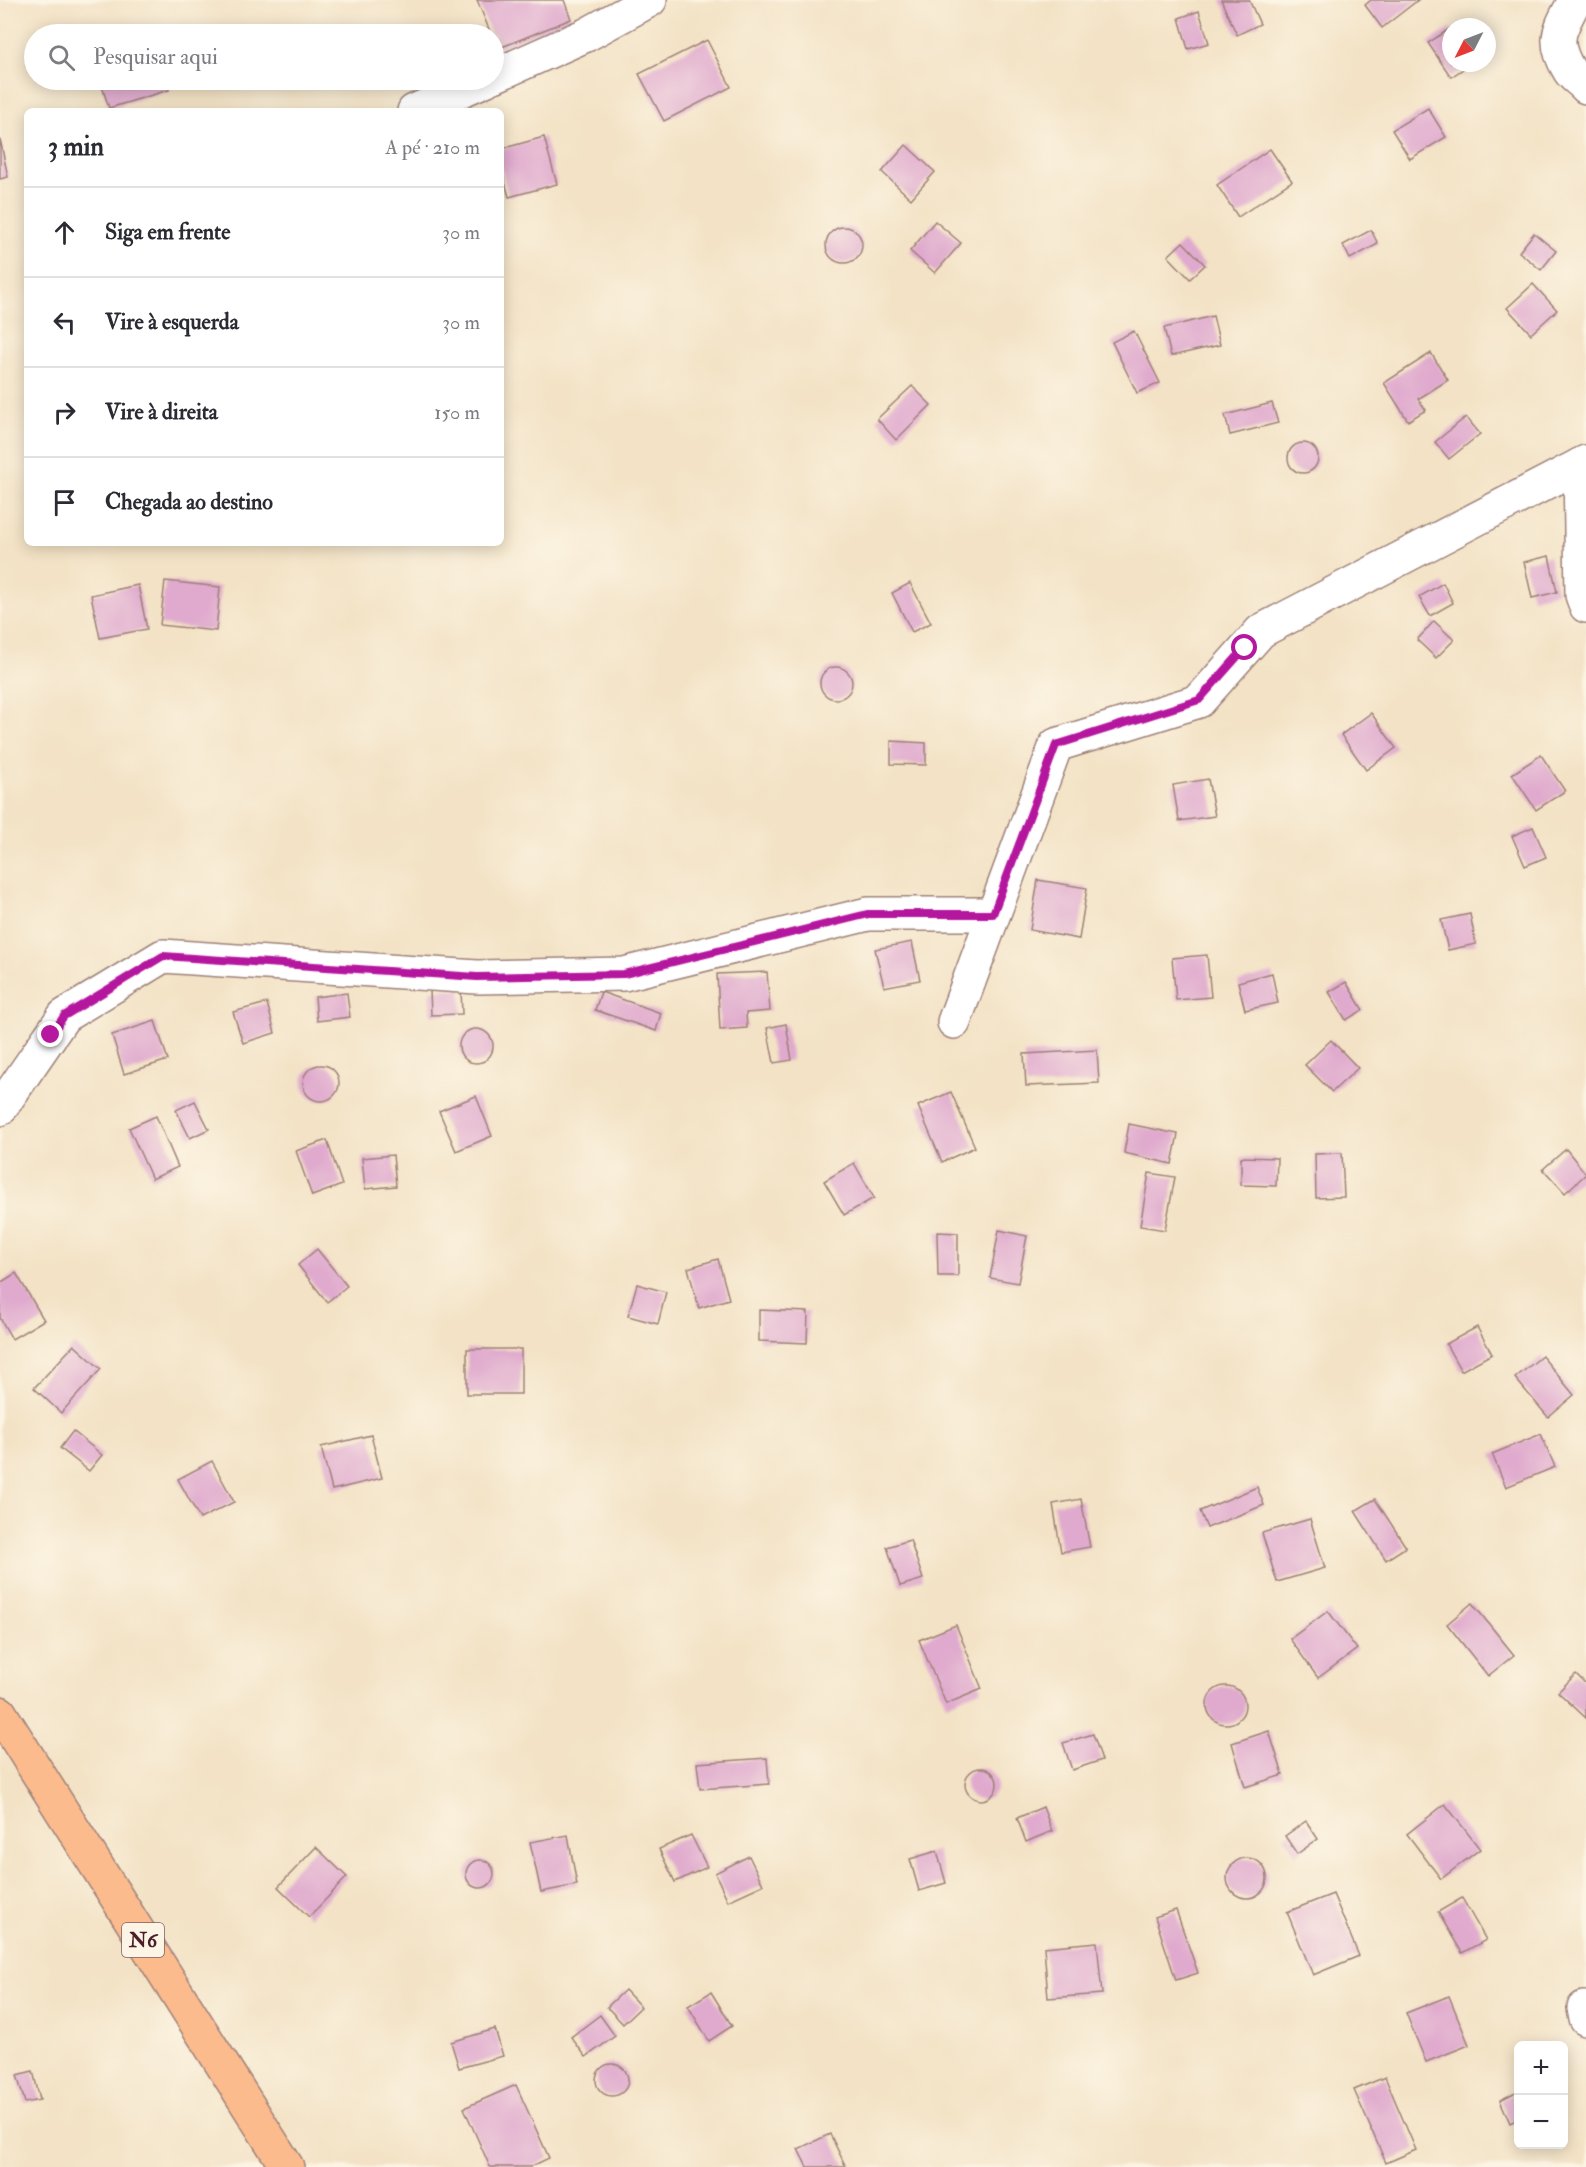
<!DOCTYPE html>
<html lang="pt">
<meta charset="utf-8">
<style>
body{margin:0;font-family:"IM FELL Double Pica",serif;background:#f2f2f3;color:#2b2b33}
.controls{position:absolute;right:18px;bottom:18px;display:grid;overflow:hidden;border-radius:9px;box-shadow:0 3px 15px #0003}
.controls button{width:54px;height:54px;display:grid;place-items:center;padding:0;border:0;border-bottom:2px solid #e1e1e2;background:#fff;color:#2b2b33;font:30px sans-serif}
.compass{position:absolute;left:1442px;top:18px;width:54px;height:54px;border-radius:50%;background:#fff;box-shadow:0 3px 15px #0003;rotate:228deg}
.stop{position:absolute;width:18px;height:18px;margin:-14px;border:4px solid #b5179e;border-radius:50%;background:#fff}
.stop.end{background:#b5179e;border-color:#fff;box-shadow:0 2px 6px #0008}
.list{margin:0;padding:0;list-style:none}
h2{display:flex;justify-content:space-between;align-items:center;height:78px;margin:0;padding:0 24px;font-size:26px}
h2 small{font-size:20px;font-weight:400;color:#7c7c81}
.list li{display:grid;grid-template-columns:39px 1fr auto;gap:18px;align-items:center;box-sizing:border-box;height:90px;padding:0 24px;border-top:2px solid #e1e1e2}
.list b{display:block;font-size:22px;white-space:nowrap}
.list em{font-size:20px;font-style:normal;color:#7c7c81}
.icon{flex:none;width:33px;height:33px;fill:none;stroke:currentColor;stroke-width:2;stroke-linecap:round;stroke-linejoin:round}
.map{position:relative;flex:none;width:1586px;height:2167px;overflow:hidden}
.search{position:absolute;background:#fff;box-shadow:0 3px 15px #0003;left:24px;top:24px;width:480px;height:66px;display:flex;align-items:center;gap:15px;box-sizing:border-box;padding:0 21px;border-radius:33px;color:#7c7c81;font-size:22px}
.panel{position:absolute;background:#fff;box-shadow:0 3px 15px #0003;left:24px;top:108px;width:480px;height:438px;border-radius:9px}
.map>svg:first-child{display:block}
</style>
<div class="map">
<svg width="1586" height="2167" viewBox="0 0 1586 2167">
<rect width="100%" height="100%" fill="#fcf5e5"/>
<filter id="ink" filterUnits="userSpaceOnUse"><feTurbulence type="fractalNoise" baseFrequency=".0167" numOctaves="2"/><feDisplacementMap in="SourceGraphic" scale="12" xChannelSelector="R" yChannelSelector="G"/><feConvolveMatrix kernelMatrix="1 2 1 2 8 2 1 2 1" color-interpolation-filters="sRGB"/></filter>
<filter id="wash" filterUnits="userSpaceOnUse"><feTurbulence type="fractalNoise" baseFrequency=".008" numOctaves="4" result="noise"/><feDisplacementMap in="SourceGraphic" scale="24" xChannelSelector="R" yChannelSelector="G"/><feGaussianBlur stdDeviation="1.35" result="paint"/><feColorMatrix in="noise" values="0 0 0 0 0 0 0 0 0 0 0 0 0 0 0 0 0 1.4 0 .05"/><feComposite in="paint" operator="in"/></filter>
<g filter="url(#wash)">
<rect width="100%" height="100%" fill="#f3e2c5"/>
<g id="blocks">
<!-- building -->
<g fill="#e0aace">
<path d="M477 0H564L571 19 497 49 494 34H491Z"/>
<path d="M1221 0H1249L1260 24 1237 35Z"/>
<path d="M1371 0H1418L1382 28 1365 5Z"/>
<path d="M1199 11 1209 43 1188 49 1179 18Z"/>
<path d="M1451 28V63H1472L1451 77 1428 43Z"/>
<path d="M707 40 731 87 664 121 639 74Z"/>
<path d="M100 80H166L169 90 109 108Z"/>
<path d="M1428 108 1446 137 1410 159 1392 130Z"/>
<path d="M544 137 557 184 509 197 501 168V149Z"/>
<path d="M0 139 8 177 0 179Z"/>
<path d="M906 145 935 172 911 199 882 172Z"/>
<path d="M1270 149 1292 181 1238 217 1217 185Z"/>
<path d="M935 221 961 243 935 273 910 251Z"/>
<circle cx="844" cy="245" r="18"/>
<path d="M1371 230 1378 244 1350 259 1343 245Z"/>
<path d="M1534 233 1556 251 1541 270 1519 252Z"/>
<path d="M1183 242 1205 265 1190 279 1168 256Z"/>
<path d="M1533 284 1557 310 1531 334 1507 308Z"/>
<path d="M1213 316 1220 345 1171 356 1164 328Z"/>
<path d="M1134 331 1160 383 1137 393 1112 342Z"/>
<path d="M1431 353 1448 380 1418 399 1426 410 1408 421 1384 383Z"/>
<path d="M912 386 931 405 896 440 877 419Z"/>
<path d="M1272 403 1278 423 1230 435 1225 415Z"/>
<path d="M1466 417 1480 434 1449 459 1435 442Z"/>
<circle cx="1303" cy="458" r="15"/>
<path d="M1549 556 1557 592 1532 598 1524 562Z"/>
<path d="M165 581 220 587 216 631 160 625Z"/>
<path d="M910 583 931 623 912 632 892 593Z"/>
<path d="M1443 583 1453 603 1430 616 1419 597Z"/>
<path d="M138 585 147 629 100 638 91 595Z"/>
<path d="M1434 621 1454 640 1436 658 1417 640Z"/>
<circle cx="836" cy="683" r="16"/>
<path d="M1371 713 1396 748 1366 770 1341 735Z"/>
<path d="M891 741 926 743V765L891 764Z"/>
<path d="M1541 755 1565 791 1536 810 1512 774Z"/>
<path d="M1208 779 1215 816 1179 821 1173 785Z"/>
<path d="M1533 827 1546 857 1525 866 1512 836Z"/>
<path d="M1038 880 1087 888 1079 939 1030 930Z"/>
<path d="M1470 914 1476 944 1448 950 1441 920Z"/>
<path d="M912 942 920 980 884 987 875 949Z"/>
<path d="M1207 955 1211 997 1176 1000 1172 958Z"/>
<path d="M767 972 770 1011 746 1013 747 1028 720 1030 717 974Z"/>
<path d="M1272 973 1278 1003 1245 1010 1238 982Z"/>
<path d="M1346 982 1363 1010 1346 1020 1329 992Z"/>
<path d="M461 989 462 1014 431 1015 430 990Z"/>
<path d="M601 992 661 1013 656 1031 595 1010Z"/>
<path d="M347 993 350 1017 317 1021 315 997Z"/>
<path d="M267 1003 275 1033 243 1043 233 1012Z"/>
<path d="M155 1021 168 1060 124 1074 112 1035Z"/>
<path d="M786 1024 792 1060 774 1063 767 1028Z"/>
<circle cx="476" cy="1046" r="17"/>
<path d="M1331 1040 1358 1068 1332 1092 1305 1065Z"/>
<path d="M1097 1050 1099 1083 1026 1086 1024 1054Z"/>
<circle cx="321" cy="1083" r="18"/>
<path d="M951 1092 975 1147 942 1162 918 1106Z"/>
<path d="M476 1096 492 1136 456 1151 439 1111Z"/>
<path d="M195 1101 209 1129 190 1138 176 1110Z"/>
<path d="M156 1116 178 1167 152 1179 129 1128Z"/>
<path d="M1129 1124 1178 1134 1172 1164 1124 1153Z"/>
<path d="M327 1140 342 1185 312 1196 296 1151Z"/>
<path d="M1566 1149 1586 1174 1565 1193 1543 1169Z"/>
<path d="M1342 1153 1344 1197 1316 1198 1315 1154Z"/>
<path d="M393 1155 396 1186 365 1189 362 1158Z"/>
<path d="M1241 1157 1277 1158 1276 1186 1241 1185Z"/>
<path d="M854 1163 874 1198 844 1215 824 1181Z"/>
<path d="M1149 1173 1175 1177 1165 1230 1140 1226Z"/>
<path d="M999 1230 1027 1236 1018 1283 990 1278Z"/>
<path d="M937 1232 958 1233V1276H938Z"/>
<path d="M317 1249 347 1286 327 1302 298 1265Z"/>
<path d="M718 1259 729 1299 699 1308 688 1268Z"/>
<path d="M16 1273 44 1320 12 1339 0 1318V1283Z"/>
<path d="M637 1284 666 1292 658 1324 628 1316Z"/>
<path d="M759 1310 808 1312 807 1343 759 1341Z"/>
<path d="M1477 1327 1492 1354 1461 1371 1446 1344Z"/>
<path d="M74 1345 101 1369 61 1413 34 1388Z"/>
<rect x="467" y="1349" width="54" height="45"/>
<path d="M1542 1356 1574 1395 1548 1417 1515 1378Z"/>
<path d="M73 1431 102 1455 89 1471 60 1448Z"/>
<path d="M1541 1434 1555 1467 1506 1487 1492 1454Z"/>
<path d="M371 1435 382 1478 332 1490 321 1447Z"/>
<path d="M212 1461 234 1502 200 1519 178 1479Z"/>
<path d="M1257 1487 1264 1505 1207 1528 1200 1511Z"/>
<path d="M1081 1499 1090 1547 1061 1552 1053 1504Z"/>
<path d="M1375 1499 1406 1547 1386 1560 1355 1511Z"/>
<path d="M1310 1519 1325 1568 1277 1582 1262 1533Z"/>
<path d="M910 1540 923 1579 900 1586 887 1547Z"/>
<path d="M1472 1603 1514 1655 1488 1676 1447 1624Z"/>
<path d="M1328 1611 1357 1649 1318 1678 1290 1639Z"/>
<path d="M956 1625 982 1689 946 1704 919 1640Z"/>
<path d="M1576 1674 1586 1684V1718L1558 1692Z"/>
<circle cx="1226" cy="1705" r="19"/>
<path d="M1269 1731 1283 1775 1245 1787 1232 1743Z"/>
<path d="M1093 1734 1102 1760 1072 1770 1063 1743Z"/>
<path d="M767 1758 769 1784 700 1789 697 1763Z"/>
<circle cx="981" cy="1784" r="16"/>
<path d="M1445 1804 1480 1849 1441 1879 1407 1834Z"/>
<path d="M1043 1807 1052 1831 1026 1842 1017 1818Z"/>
<path d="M1306 1821 1318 1839 1297 1854 1285 1836Z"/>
<path d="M568 1835 577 1885 541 1892 530 1842Z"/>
<path d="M691 1835 707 1867 675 1882 659 1849Z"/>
<path d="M316 1847 347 1877 309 1917 278 1887Z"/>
<path d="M937 1851 946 1883 919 1891 910 1859Z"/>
<path d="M749 1856 763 1885 728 1901 715 1873Z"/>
<circle cx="1247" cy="1878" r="20"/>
<circle cx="480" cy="1874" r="14"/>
<path d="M1333 1894 1359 1956 1313 1975 1287 1912Z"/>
<path d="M1462 1898 1486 1940 1462 1953 1438 1912Z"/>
<path d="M1176 1910 1198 1973 1176 1980 1155 1917Z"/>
<path d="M1097 1942 1102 1994 1048 1998 1044 1947Z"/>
<path d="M625 1990 641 2007 623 2024 607 2007Z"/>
<path d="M711 1992 732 2026 709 2041 688 2006Z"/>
<path d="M1449 1996 1469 2045 1426 2062 1406 2013Z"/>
<path d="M600 2015 615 2036 586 2057 571 2037Z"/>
<path d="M495 2029 503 2056 459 2068 451 2042Z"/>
<circle cx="612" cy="2080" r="16"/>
<path d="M33 2071 40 2100 25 2103 17 2075Z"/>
<path d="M1385 2077 1416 2150 1386 2163 1354 2090Z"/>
<path d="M516 2085 549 2158 530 2167H490L464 2108Z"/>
<path d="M1518 2091V2119L1510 2123 1500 2100Z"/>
<path d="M830 2134 846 2167H807L798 2149Z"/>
</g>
</g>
</g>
<g filter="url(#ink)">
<use href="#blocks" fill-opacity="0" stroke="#9e8078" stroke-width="1.5"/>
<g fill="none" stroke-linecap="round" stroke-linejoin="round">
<defs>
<g id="minor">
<path d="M1575 0C1561 28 1550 39 1569 70 1573 77 1581 81 1586 87"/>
<path d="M494 76 586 35 650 0"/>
<path d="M414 111 485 80"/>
<path d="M1580 465 1582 595 1586 606"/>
<path d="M954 1022 1056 745 1199 701 1261 631 1586 462"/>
<path d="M0 1109 64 1016 163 956 477 977 624 974 868 914H993"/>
<path d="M1584 2008 1586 2019"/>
</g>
<path id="highway" d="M0 1713 287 2167"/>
</defs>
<!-- minor casing -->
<use href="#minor" stroke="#9e8078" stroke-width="36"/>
<!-- highway casing -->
<use href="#highway" stroke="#9e8078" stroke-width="36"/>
<!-- minor -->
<use href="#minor" stroke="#fff" stroke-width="33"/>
<!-- highway -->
<use href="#highway" stroke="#fbbb8d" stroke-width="33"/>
</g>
</g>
<g fill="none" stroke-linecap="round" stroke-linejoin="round" filter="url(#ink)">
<!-- route -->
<path stroke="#b5179e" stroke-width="8" d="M51 1035 64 1016 163 956 477 977 624 974 868 914H993L1056 745 1199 700 1245 648"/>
</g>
<g text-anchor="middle" stroke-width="4.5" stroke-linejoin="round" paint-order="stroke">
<!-- shield labels -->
<rect fill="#fcf5e5" stroke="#7f5f63" stroke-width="1.5" x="122" y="1923" width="42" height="34" rx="4.5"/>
<g font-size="20" font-weight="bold" fill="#4a1f2b">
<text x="143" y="1947">N6</text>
</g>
</g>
</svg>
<div class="controls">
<button>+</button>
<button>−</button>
</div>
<svg class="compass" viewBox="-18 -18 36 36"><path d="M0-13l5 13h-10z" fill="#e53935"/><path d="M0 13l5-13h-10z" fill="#7c7c81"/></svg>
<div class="stop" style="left:1245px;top:648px"></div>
<div class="stop end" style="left:51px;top:1035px"></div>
<div class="search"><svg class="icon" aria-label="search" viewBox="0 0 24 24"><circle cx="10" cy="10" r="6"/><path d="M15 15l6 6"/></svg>Pesquisar aqui</div>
<section class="panel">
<h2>3 min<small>A pé · 210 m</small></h2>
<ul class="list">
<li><svg class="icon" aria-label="ahead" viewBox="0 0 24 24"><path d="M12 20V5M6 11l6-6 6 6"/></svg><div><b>Siga em frente</b></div><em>30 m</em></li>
<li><svg class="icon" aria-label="left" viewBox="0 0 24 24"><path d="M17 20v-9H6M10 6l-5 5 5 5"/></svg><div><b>Vire à esquerda</b></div><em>30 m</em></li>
<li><svg class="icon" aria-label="right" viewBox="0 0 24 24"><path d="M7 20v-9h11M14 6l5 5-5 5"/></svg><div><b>Vire à direita</b></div><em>150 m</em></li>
<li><svg class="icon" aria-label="arrive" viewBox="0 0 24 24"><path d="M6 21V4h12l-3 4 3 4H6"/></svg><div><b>Chegada ao destino</b></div></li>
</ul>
</section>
</div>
